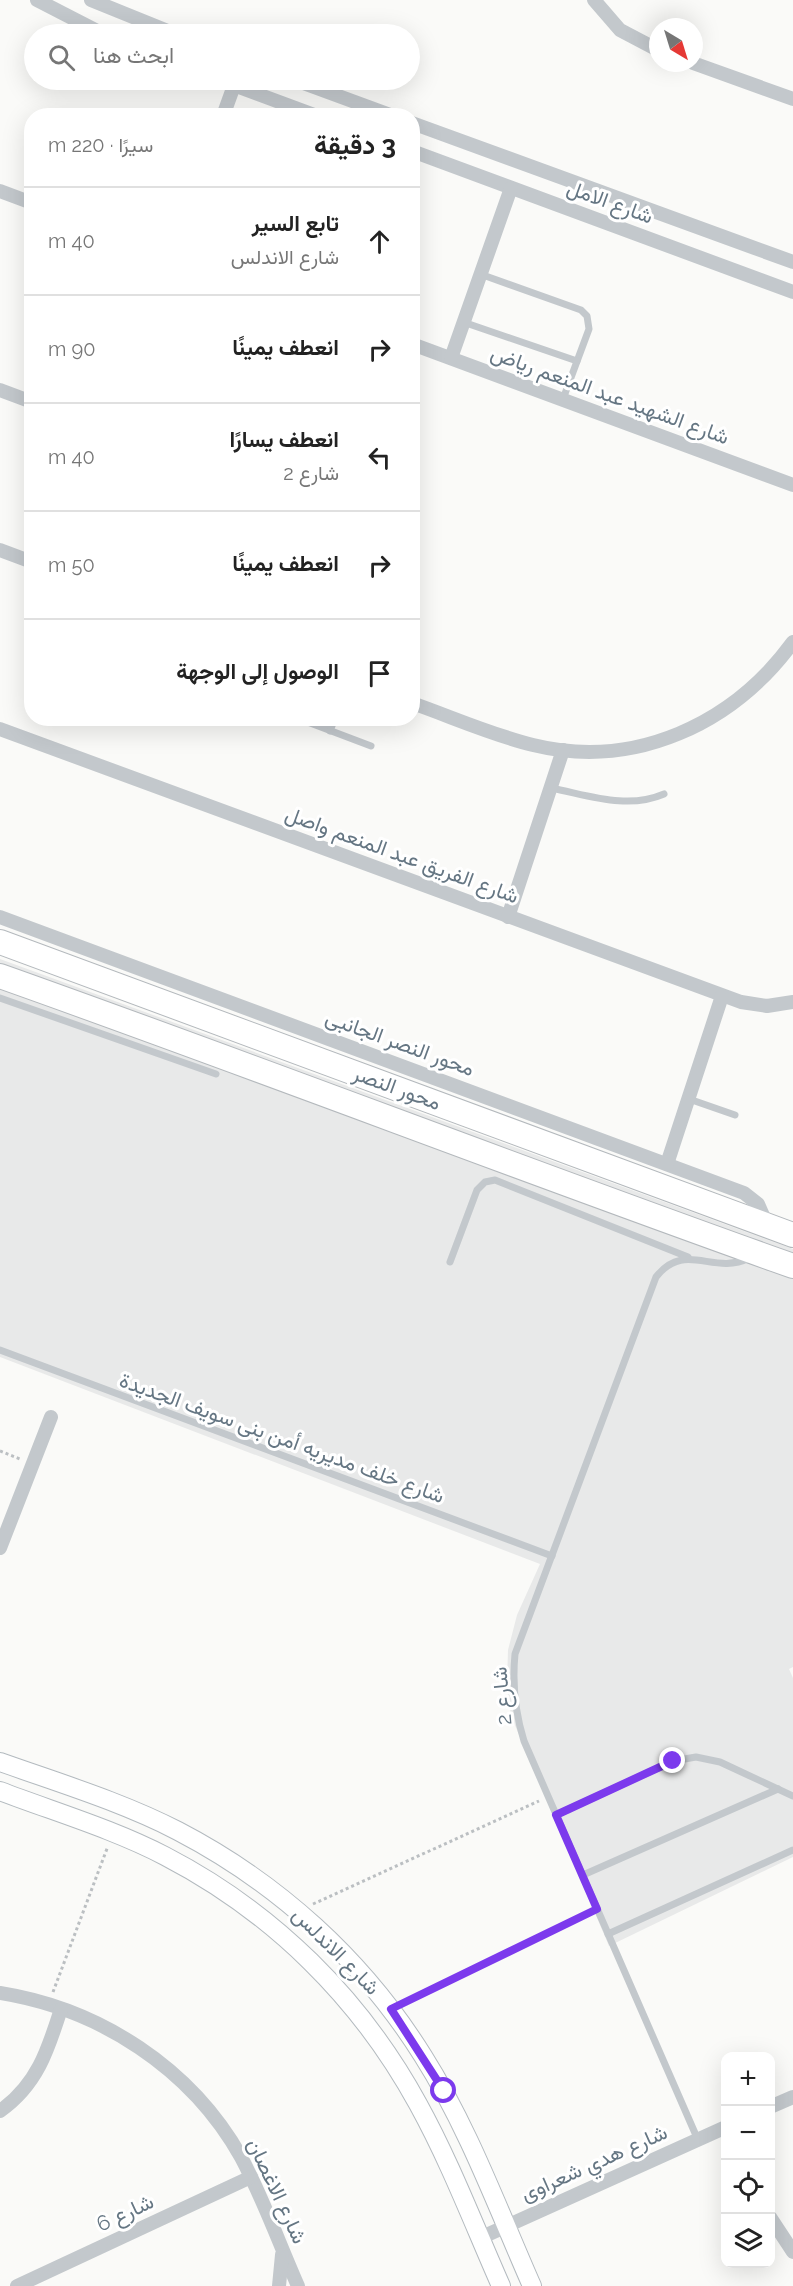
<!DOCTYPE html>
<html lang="ar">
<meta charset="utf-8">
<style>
body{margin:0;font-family:Raleway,Vazirmatn,sans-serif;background:#f6f6f6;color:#222;direction:rtl}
.controls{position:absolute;right:18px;bottom:18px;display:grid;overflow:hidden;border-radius:12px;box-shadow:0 6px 24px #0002}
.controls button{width:54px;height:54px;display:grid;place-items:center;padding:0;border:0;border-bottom:2px solid #e0e0e0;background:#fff;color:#222;font:30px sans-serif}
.compass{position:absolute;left:649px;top:18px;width:54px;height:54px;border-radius:50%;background:#fff;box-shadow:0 6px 24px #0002;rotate:142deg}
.stop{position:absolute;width:18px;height:18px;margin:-14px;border:4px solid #7c3aed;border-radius:50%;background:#fff}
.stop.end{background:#7c3aed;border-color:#fff;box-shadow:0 2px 6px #0008}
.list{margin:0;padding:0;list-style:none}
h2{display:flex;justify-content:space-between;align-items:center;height:78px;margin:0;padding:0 24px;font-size:26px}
h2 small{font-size:20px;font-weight:400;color:#767676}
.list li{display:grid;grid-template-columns:39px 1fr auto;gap:18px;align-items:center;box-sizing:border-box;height:108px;padding:0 24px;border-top:2px solid #e0e0e0}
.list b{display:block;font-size:22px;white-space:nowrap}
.list p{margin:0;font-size:20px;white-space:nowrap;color:#767676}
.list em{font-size:20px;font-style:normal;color:#767676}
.icon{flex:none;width:33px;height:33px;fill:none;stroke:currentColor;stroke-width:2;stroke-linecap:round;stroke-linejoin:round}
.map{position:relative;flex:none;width:793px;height:2286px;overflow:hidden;direction:ltr}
.search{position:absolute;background:#fff;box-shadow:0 6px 24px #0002;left:24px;top:24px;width:396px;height:66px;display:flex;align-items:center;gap:15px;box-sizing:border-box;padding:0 21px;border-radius:33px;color:#767676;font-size:22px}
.panel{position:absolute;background:#fff;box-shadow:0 6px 24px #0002;left:24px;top:108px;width:396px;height:618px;border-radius:24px;direction:rtl}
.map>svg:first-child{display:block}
</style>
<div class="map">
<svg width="793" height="2286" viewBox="0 0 793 2286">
<rect width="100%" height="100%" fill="#fafaf8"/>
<!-- built -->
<path fill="#e8e9e9" d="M0 959 793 1249V1667L789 1669 793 1678V1857L609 1946 511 1716 507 1683 508 1650 517 1615 540 1564 0 1357Z"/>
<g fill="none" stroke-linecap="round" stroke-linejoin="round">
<defs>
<g id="secondary">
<path d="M0 1762C59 1783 122 1802 178 1831 278 1883 363 1960 423 2056 468 2127 498 2209 532 2286"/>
<path d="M0 1791C55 1812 113 1829 165 1856 273 1912 360 1998 418 2104 450 2162 474 2225 501 2286"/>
</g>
<g id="highway">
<path d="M0 942 793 1235"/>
<path d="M0 976C265 1070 528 1172 793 1266"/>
</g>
</defs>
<!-- secondary casing -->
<use href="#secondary" stroke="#b3babf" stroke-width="20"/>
<!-- highway casing -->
<use href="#highway" stroke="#b4b9bd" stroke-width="26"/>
<!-- path -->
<g stroke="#bbbfc2" stroke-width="3" stroke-dasharray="3 3" stroke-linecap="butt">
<path d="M0 1451 20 1459"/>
<path d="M313 1904 539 1801"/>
<path d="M53 1992 108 1846"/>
<path d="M404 2002 588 1914"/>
</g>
<!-- lane -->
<g stroke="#c3c8cc" stroke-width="7">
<path d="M480 274 581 310 587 316 589 329 563 399"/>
<path d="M463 322 577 361"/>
<path d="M297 718 371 746"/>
<path d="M330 731 335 718"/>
<path d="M551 788C588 795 627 810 664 794"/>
<path d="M0 998 216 1074"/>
<path d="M689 1099 735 1115"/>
<path d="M450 1262 477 1190 485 1182 495 1180 688 1257"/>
<path d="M0 1350 552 1556"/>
<path d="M556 1815 673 1761 696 1757 720 1762 793 1796"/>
<path d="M583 1875 778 1789"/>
<path d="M608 1934 793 1850"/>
<path d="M698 2140 524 1741C515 1712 512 1685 515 1654L656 1277C685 1240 713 1276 749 1258"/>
</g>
<!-- street -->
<g stroke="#c3c8cc" stroke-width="14">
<path d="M37 0 103 34"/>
<path d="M91 0 175 34"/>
<path d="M594 0 620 30 658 50"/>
<path d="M693 63 793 99"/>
<path d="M220 80 317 116"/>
<path d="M295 80 393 116"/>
<path d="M223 116 236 80"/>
<path d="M412 123 793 262"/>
<path d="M412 151 793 292"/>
<path d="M0 191 32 203"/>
<path d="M412 344 793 485"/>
<path d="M451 358 511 188"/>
<path d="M0 390 32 402"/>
<path d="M0 550 32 562"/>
<path d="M412 703C452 717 492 735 533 745 635 770 733 724 793 642"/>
<path d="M0 729 741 1002 767 1006 793 1002"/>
<path d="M0 917 744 1193 758 1204 768 1227"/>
<path d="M508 917 563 750"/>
<path d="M667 1164 722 996"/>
<path d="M0 1548 51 1417"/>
<path d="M0 1993C100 2009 191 2068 241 2157 263 2198 279 2243 298 2286"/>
<path d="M770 2107 793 2097"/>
<path d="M0 2111C37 2085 48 2050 61 2009"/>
<path d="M770 2217 793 2252"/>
<path d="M480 2238 726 2127"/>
<path d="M17 2286 251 2177"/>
<path d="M279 2286 282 2255"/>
</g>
<!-- secondary -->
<use href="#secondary" stroke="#fff" stroke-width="18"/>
<!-- highway -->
<use href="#highway" stroke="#fff" stroke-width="24"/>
</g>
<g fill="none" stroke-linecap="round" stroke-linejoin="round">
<!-- route -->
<path stroke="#7c3aed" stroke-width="8" d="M444 2091 391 2009 597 1909 556 1815 673 1761"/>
</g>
<g text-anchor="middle" stroke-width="6" stroke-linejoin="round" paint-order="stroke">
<!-- street labels -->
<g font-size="21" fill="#657683" stroke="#fff">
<text transform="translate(610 202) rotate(20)" y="7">شارع الامل</text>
<text transform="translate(610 395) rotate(20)" y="7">شارع الشهيد عبد المنعم رياض</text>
<text transform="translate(402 855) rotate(20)" y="7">شارع الفريق عبد المنعم واصل</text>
<text transform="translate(400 1043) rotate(20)" y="7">محور النصر الجانبى</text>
<text transform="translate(397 1088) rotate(20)" y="7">محور النصر</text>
<text transform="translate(282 1438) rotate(20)" y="7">شارع خلف مديريه أمن بنى سويف الجديدة</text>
<text transform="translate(502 1696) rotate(-95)" y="7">شارع 2</text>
<text transform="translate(336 1951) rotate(45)" y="7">شارع الاندلس</text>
<text transform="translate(594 2163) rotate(-24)" y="7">شارع هدي شعراوى</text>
<text transform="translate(277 2191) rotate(65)" y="7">شارع الاغصان</text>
<text transform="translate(125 2213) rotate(-25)" y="7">شارع 6</text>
</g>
</g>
</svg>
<div class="controls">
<button>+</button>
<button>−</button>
<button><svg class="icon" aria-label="locate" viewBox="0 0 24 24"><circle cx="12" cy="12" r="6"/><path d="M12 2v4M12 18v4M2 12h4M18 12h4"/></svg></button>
<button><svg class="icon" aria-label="layers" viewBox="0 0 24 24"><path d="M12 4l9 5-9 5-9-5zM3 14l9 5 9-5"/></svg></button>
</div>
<svg class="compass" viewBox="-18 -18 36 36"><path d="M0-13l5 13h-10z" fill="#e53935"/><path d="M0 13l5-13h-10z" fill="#767676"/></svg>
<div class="stop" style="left:444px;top:2091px"></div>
<div class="stop end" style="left:673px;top:1761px"></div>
<div class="search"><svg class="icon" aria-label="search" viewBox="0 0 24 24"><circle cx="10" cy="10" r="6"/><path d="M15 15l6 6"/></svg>ابحث هنا</div>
<section class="panel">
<h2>3 دقيقة<small>سيرًا · 220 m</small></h2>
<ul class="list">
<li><svg class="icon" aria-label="ahead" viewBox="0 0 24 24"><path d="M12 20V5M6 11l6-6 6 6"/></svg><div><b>تابع السير</b><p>شارع الاندلس</p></div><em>40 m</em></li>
<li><svg class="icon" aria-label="right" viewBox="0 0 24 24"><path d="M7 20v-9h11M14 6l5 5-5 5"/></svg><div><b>انعطف يمينًا</b></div><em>90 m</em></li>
<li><svg class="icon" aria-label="left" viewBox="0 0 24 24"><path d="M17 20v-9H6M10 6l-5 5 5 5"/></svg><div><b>انعطف يسارًا</b><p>شارع 2</p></div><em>40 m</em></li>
<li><svg class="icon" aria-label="right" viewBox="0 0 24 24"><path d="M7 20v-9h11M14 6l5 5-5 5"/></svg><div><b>انعطف يمينًا</b></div><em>50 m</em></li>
<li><svg class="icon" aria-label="arrive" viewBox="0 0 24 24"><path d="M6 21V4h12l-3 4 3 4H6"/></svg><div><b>الوصول إلى الوجهة</b></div></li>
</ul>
</section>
</div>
